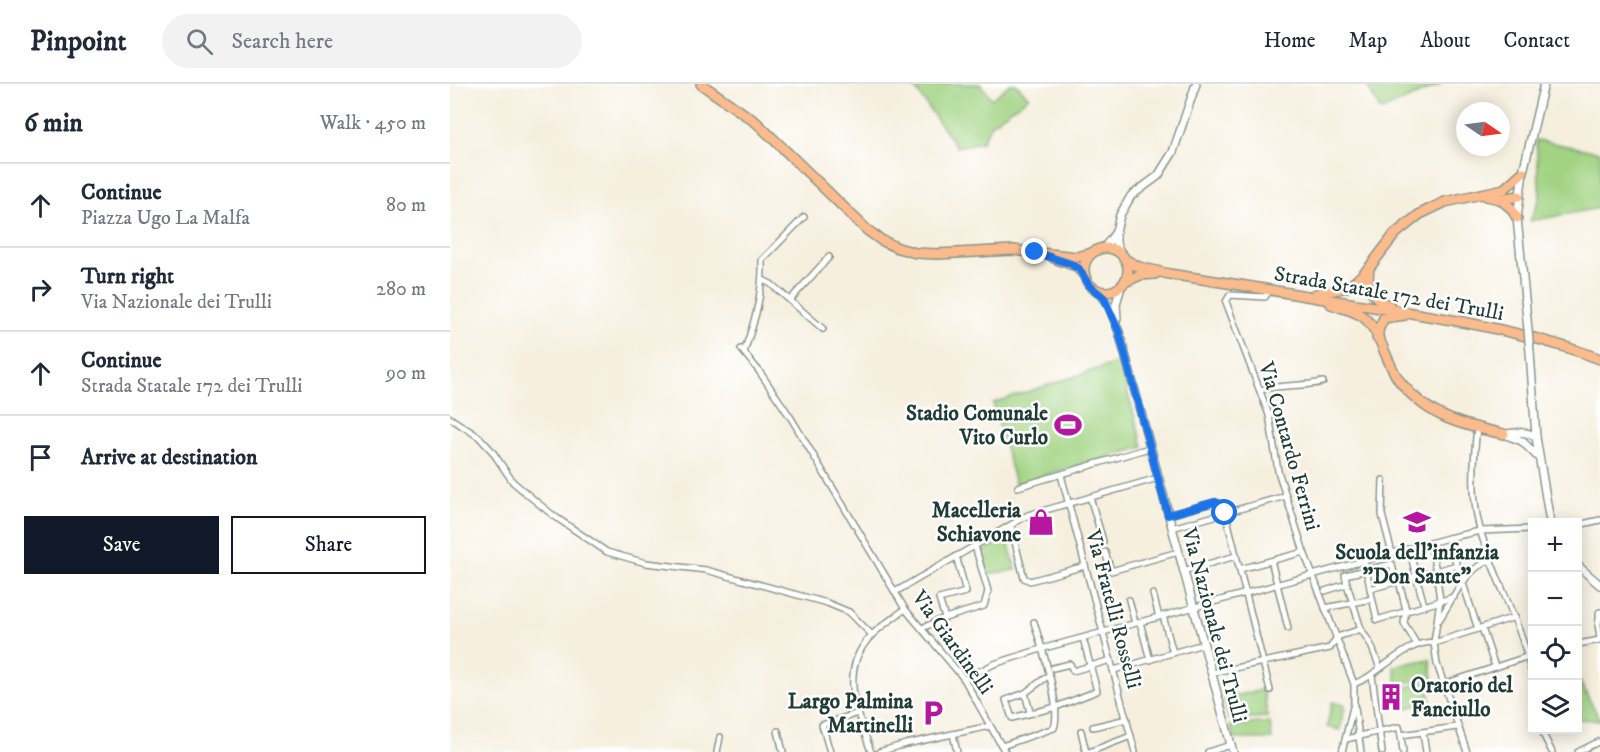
<!DOCTYPE html>
<meta charset="utf-8">
<style>
body{margin:0;font-family:"IM FELL DW Pica",serif;background:#f2f2f3;color:#1f2937}
.controls{position:absolute;right:18px;bottom:18px;display:grid;overflow:hidden;border-radius:0px;box-shadow:0 3px 15px #0003}
.controls button{width:54px;height:54px;display:grid;place-items:center;padding:0;border:0;border-bottom:2px solid #e0e1e3;background:#fff;color:#1f2937;font:30px sans-serif}
.compass{position:absolute;left:1006px;top:18px;width:54px;height:54px;border-radius:50%;background:#fff;box-shadow:0 3px 15px #0003;rotate:103deg}
.stop{position:absolute;width:18px;height:18px;margin:-14px;border:4px solid #1a73e8;border-radius:50%;background:#fff}
.stop.end{background:#1a73e8;border-color:#fff;box-shadow:0 2px 6px #0008}
.list{margin:0;padding:0;list-style:none}
h2{display:flex;justify-content:space-between;align-items:center;height:78px;margin:0;padding:0 24px;font-size:26px}
h2 small{font-size:20px;font-weight:400;color:#747a83}
.list li{display:grid;grid-template-columns:39px 1fr auto;gap:18px;align-items:center;box-sizing:border-box;height:84px;padding:0 24px;border-top:2px solid #e0e1e3}
.list b{display:block;font-size:22px;white-space:nowrap}
.list p{margin:0;font-size:20px;white-space:nowrap;color:#747a83}
.list em{font-size:20px;font-style:normal;color:#747a83}
.actions{display:flex;gap:12px;padding:18px 24px}
.actions a{flex:1;padding:14px 0;border:2px solid #111827;border-radius:0px;text-align:center;font-size:21px;color:#111827}
.actions .main{background:#111827;color:#fff}
.icon{flex:none;width:33px;height:33px;fill:none;stroke:currentColor;stroke-width:2;stroke-linecap:round;stroke-linejoin:round}
.map{position:relative;flex:none;width:1150px;height:668px;overflow:hidden}
header{display:flex;align-items:center;gap:36px;box-sizing:border-box;height:84px;padding:0 30px;background:#fff;border-bottom:2px solid #e0e1e3}
header strong{font-size:28px}
nav{display:flex;gap:33px;margin-inline-start:auto;font-size:21px}
.search{width:420px;height:54px;background:#f2f2f3;display:flex;align-items:center;gap:15px;box-sizing:border-box;padding:0 21px;border-radius:33px;color:#747a83;font-size:22px}
main{display:flex}
aside{flex:1;background:#fff}
.map>svg:first-child{display:block}
</style>
<header>
<strong>Pinpoint</strong>
<div class="search"><svg class="icon" aria-label="search" viewBox="0 0 24 24"><circle cx="10" cy="10" r="6"/><path d="M15 15l6 6"/></svg>Search here</div>
<nav><a>Home</a><a>Map</a><a>About</a><a>Contact</a></nav>
</header>
<main>
<aside>
<h2>6 min<small>Walk · 450 m</small></h2>
<ul class="list">
<li><svg class="icon" aria-label="ahead" viewBox="0 0 24 24"><path d="M12 20V5M6 11l6-6 6 6"/></svg><div><b>Continue</b><p>Piazza Ugo La Malfa</p></div><em>80 m</em></li>
<li><svg class="icon" aria-label="right" viewBox="0 0 24 24"><path d="M7 20v-9h11M14 6l5 5-5 5"/></svg><div><b>Turn right</b><p>Via Nazionale dei Trulli</p></div><em>280 m</em></li>
<li><svg class="icon" aria-label="ahead" viewBox="0 0 24 24"><path d="M12 20V5M6 11l6-6 6 6"/></svg><div><b>Continue</b><p>Strada Statale 172 dei Trulli</p></div><em>90 m</em></li>
<li><svg class="icon" aria-label="arrive" viewBox="0 0 24 24"><path d="M6 21V4h12l-3 4 3 4H6"/></svg><div><b>Arrive at destination</b></div></li>
</ul>
<div class="actions"><a class="main">Save</a><a>Share</a></div>
</aside>
<div class="map">
<svg width="1150" height="668" viewBox="0 0 1150 668">
<rect width="100%" height="100%" fill="#fff"/>
<filter id="ink" filterUnits="userSpaceOnUse"><feTurbulence type="fractalNoise" baseFrequency=".0167" numOctaves="2"/><feDisplacementMap in="SourceGraphic" scale="12" xChannelSelector="R" yChannelSelector="G"/><feConvolveMatrix kernelMatrix="1 2 1 2 8 2 1 2 1" color-interpolation-filters="sRGB"/></filter>
<filter id="wash" filterUnits="userSpaceOnUse"><feTurbulence type="fractalNoise" baseFrequency=".008" numOctaves="4" result="noise"/><feDisplacementMap in="SourceGraphic" scale="24" xChannelSelector="R" yChannelSelector="G"/><feGaussianBlur stdDeviation="1.35" result="paint"/><feColorMatrix in="noise" values="0 0 0 0 0 0 0 0 0 0 0 0 0 0 0 0 0 1.4 0 .05"/><feComposite in="paint" operator="in"/></filter>
<g filter="url(#wash)">
<rect width="100%" height="100%" fill="#f6efde"/>
<!-- green -->
<g fill="#a1d382" stroke="#60885b" stroke-width="1.5">
<path d="M462 0H530L542 15 560 0H566L579 13 541 40 532 58 506 63Z"/>
<path d="M916 0H991L931 27Z"/>
<path d="M1086 56 1150 68V124L1080 137 1090 113Z"/>
<path d="M669 278 693 363 565 400 543 319Z"/>
<path d="M557 454 566 486 537 490 531 468Z"/>
<path d="M980 575 983 594 947 600 944 582Z"/>
<path d="M1128 594 1150 636 1128 635Z"/>
<path d="M977 598 981 617 957 624 954 604Z"/>
<path d="M813 606 818 633 779 635 774 616 779 613Z"/>
<path d="M882 618 895 621 890 646 877 643Z"/>
<path d="M820 638 822 655H784L780 642Z"/>
</g>
</g>
<g filter="url(#ink)">
<g fill="none" stroke-linecap="round" stroke-linejoin="round">
<defs>
<g id="minor">
<path d="M313 196 321 200 373 245"/>
<path d="M819 207 815 213 780 211 776 218 819 331 828 387 854 468 904 600V619L892 668"/>
<path d="M340 216 379 173"/>
<path d="M291 265 309 287 341 334 455 525 514 595 555 668"/>
<path d="M294 268C305 237 313 209 312 176L354 133"/>
<path d="M810 306C831 300 852 303 873 298"/>
<path d="M0 334 29 353 42 367 63 398 83 415 104 432 157 468 196 479 256 486 377 519 399 528 422 551"/>
<path d="M1027 344C1023 379 1021 415 1031 449 1046 498 1072 541 1082 591"/>
<path d="M611 391 685 668"/>
<path d="M933 396 932 431 942 469"/>
<path d="M568 403 699 364"/>
<path d="M640 413 653 457"/>
<path d="M718 431 765 418 774 423 820 606"/>
<path d="M1128 441 1150 436"/>
<path d="M561 442 574 494 580 497 635 482"/>
<path d="M722 444 836 412"/>
<path d="M998 454 1028 545"/>
<path d="M980 459 986 487 990 516 984 559 987 580 1017 668"/>
<path d="M959 465 974 521"/>
<path d="M655 468 661 487 728 468"/>
<path d="M914 476 927 536 1004 513"/>
<path d="M822 480 838 544"/>
<path d="M790 485 854 468"/>
<path d="M733 487 786 472"/>
<path d="M949 497 956 526 954 539 967 561"/>
<path d="M897 500 895 491 942 480 945 494"/>
<path d="M920 505 1007 481"/>
<path d="M445 508 578 431 708 394"/>
<path d="M703 510 709 533"/>
<path d="M679 516 685 539"/>
<path d="M875 524 922 515"/>
<path d="M1150 531 1148 540 1150 555"/>
<path d="M713 532 723 569"/>
<path d="M495 534 489 515 516 508 506 472"/>
<path d="M989 536C1003 515 1015 484 1041 476"/>
<path d="M690 538 700 576"/>
<path d="M472 544 495 534 534 522 538 507 525 462"/>
<path d="M667 544 677 582"/>
<path d="M1032 544 1045 583"/>
<path d="M911 545 921 561 930 584"/>
<path d="M1128 560 1150 556"/>
<path d="M603 584 620 580 623 587 661 576"/>
<path d="M664 586 753 560"/>
<path d="M761 589 880 564 887 553 911 545 897 500 875 507"/>
<path d="M922 591 932 668"/>
<path d="M598 592 575 609 556 616 562 634 606 623 647 607 633 554"/>
<path d="M514 595 544 580 591 565 998 454 1030 447 1082 445"/>
<path d="M904 600C910 597 916 595 921 591 936 581 966 554 984 559L1065 533"/>
<path d="M994 600 1082 571"/>
<path d="M575 609 580 628"/>
<path d="M905 624 911 668"/>
<path d="M643 643 677 635"/>
<path d="M1093 646 1094 652 1102 668"/>
<path d="M328 647 333 668"/>
<path d="M631 647 636 668"/>
<path d="M973 649 976 668"/>
<path d="M503 650 507 668"/>
<path d="M951 651 953 668"/>
<path d="M896 655 949 643 951 651 1007 643"/>
<path d="M552 662 604 644C612 621 591 563 584 538"/>
<path d="M267 668 270 653"/>
<path d="M380 668 372 641 408 629"/>
<path d="M421 668C408 628 387 586 422 551 432 541 445 533 455 525"/>
<path d="M429 668 456 660 540 642"/>
<path d="M639 668 681 652"/>
<path d="M758 668 781 661"/>
<path d="M1128 668 1150 657"/>
</g>
<g id="tertiary">
<path d="M666 148 670 131 681 112 708 92 723 68 746 0"/>
<path d="M654 164 666 148V159L670 168"/>
<path d="M647 206 659 222 669 248 783 668"/>
<path d="M667 234 666 220 671 203"/>
<path d="M1077 235 1067 134 1073 88 1094 0"/>
<path d="M1080 268 1086 353 1100 438"/>
<path d="M1054 350 1072 357 1087 372"/>
<path d="M1057 350C1068 348 1076 347 1086 353"/>
<path d="M1128 482 1150 501"/>
<path d="M1150 531V529"/>
</g>
<g id="primary">
<path d="M251 0 307 39 417 146 431 156 448 164 466 169 488 170 563 166 627 173 642 169"/>
<path d="M1036 112 1050 115 1069 112"/>
<path d="M1050 115 1061 124 1067 134"/>
<circle cx="656" cy="186" r="22"/>
<path d="M604 174 626 182 635 192"/>
<path d="M676 176 689 183 719 190C781 199 843 210 905 220 987 233 1071 245 1150 275"/>
<path d="M919 184C916 203 922 214 940 222"/>
<path d="M675 198 690 191 705 190"/>
<path d="M866 210 898 203 907 196 919 184 945 150 970 130 995 118 1054 105 1073 88"/>
<path d="M881 220C891 224 903 226 912 232 931 245 936 282 952 300 980 334 1012 341 1054 350"/>
<path d="M927 254 929 244 934 234 955 231"/>
</g>
</defs>
<!-- minor casing -->
<use href="#minor" stroke="#8a9689" stroke-width="8"/>
<!-- tertiary casing -->
<use href="#tertiary" stroke="#8a9689" stroke-width="10"/>
<!-- primary casing -->
<use href="#primary" stroke="#8a9689" stroke-width="12"/>
<!-- minor -->
<use href="#minor" stroke="#fff" stroke-width="5"/>
<!-- tertiary -->
<use href="#tertiary" stroke="#fff" stroke-width="7"/>
<!-- primary -->
<use href="#primary" stroke="#fbbb8c" stroke-width="9"/>
<defs>
<path id="tertiary-bridge" d="M1077 235 1080 268"/>
</defs>
<!-- tertiary-bridge casing -->
<use href="#tertiary-bridge" stroke="#8a9689" stroke-width="10" stroke-linecap="butt"/>
<!-- tertiary-bridge -->
<use href="#tertiary-bridge" stroke="#fff" stroke-width="7"/>
</g>
</g>
<g fill="none" stroke-linecap="round" stroke-linejoin="round" filter="url(#ink)">
<!-- route -->
<path stroke="#1a73e8" stroke-width="8" d="M585 168 621 180 629 185 639 201 654 214 669 248 718 431 765 418 771 420 775 429"/>
</g>
<!-- icons -->
<defs>
<symbol id="stadium-bare" viewBox="-9 -9 18 18"><path d="M0-5a6.5 5 0 1 0 0 10a6.5 5 0 1 0 0-10ZM-3.5-1.8h7v3.6h-7Z" fill="#b5179e" stroke="#fff" stroke-width="2.5" paint-order="stroke"/></symbol>
<symbol id="shop-bare" viewBox="-9 -9 18 18"><path d="M-5-2.5h2.3a2.7 3.5 0 0 1 5.4 0H5L5.5 6h-11ZM-1.5-2.5h3a1.5 2.3 0 0 0-3 0Z" fill="#b5179e" stroke="#fff" stroke-width="2.5" paint-order="stroke"/></symbol>
<symbol id="school-bare" viewBox="-9 -9 18 18"><path d="M0-5L7-2L0 1L-7-2ZM-4 1L0 2.5L4 1V4Q0 6-4 4Z" fill="#b5179e" stroke="#fff" stroke-width="2.5" paint-order="stroke"/></symbol>
<symbol id="building-bare" viewBox="-9 -9 18 18"><path d="M-4-6H4V6H1V3H-1V6H-4ZM-2.5-4.3h1.7v1.8h-1.7ZM.8-4.3h1.7v1.8H.8ZM-2.5-1h1.7V.8h-1.7ZM.8-1h1.7V.8H.8Z" fill="#b5179e" stroke="#fff" stroke-width="2.5" paint-order="stroke"/></symbol>
<symbol id="parking-bare" viewBox="-9 -9 18 18"><path d="M-3.5-5.5H1a3.5 3.5 0 0 1 0 7H-1V5.5H-3.5ZM-1-3.4V-.6H.8a1.4 1.4 0 0 0 0-2.8Z" fill="#b5179e" stroke="#fff" stroke-width="2.5" paint-order="stroke"/></symbol>
</defs>
<g fill-rule="evenodd">
<use href="#stadium-bare" x="599" y="322" width="38" height="38"/>
<use href="#shop-bare" x="572" y="419" width="38" height="38"/>
<use href="#school-bare" x="948" y="419" width="38" height="38"/>
<use href="#building-bare" x="922" y="594" width="38" height="38"/>
<use href="#parking-bare" x="464" y="610" width="38" height="38"/>
</g>
<g text-anchor="middle" stroke-width="5" stroke-linejoin="round" paint-order="stroke">
<!-- street labels -->
<g font-size="21" fill="#1f3d34" stroke="#fff">
<text transform="translate(939 209) rotate(10)" y="7">Strada Statale 172 dei Trulli</text>
<text transform="translate(840 362) rotate(74)" y="7">Via Contardo Ferrini</text>
<text transform="translate(664 525) rotate(75)" y="7">Via Fratelli Rosselli</text>
<text transform="translate(765 541) rotate(75)" y="7">Via Nazionale dei Trulli</text>
<text transform="translate(503 558) rotate(54)" y="7">Via Giardinelli</text>
</g>
<!-- poi labels -->
<g font-size="21" font-weight="bold" fill="#1f3d34" stroke="#fff" text-anchor="end">
<text x="598" y="336">Stadio Comunale<tspan x="598" dy="24">Vito Curlo</tspan></text>
<text x="571" y="433">Macelleria<tspan x="571" dy="24">Schiavone</tspan></text>
<text x="967" y="475" text-anchor="middle">Scuola dell'infanzia<tspan x="967" dy="24">"Don Sante"</tspan></text>
<text x="961" y="608" text-anchor="start">Oratorio del<tspan x="961" dy="24">Fanciullo</tspan></text>
<text x="463" y="624">Largo Palmina<tspan x="463" dy="24">Martinelli</tspan></text>
</g>
</g>
</svg>
<div class="controls">
<button>+</button>
<button>−</button>
<button><svg class="icon" aria-label="locate" viewBox="0 0 24 24"><circle cx="12" cy="12" r="6"/><path d="M12 2v4M12 18v4M2 12h4M18 12h4"/></svg></button>
<button><svg class="icon" aria-label="layers" viewBox="0 0 24 24"><path d="M12 4l9 5-9 5-9-5zM3 14l9 5 9-5"/></svg></button>
</div>
<svg class="compass" viewBox="-18 -18 36 36"><path d="M0-13l5 13h-10z" fill="#e53935"/><path d="M0 13l5-13h-10z" fill="#747a83"/></svg>
<div class="stop" style="left:775px;top:429px"></div>
<div class="stop end" style="left:585px;top:168px"></div>
</div>
</main>
